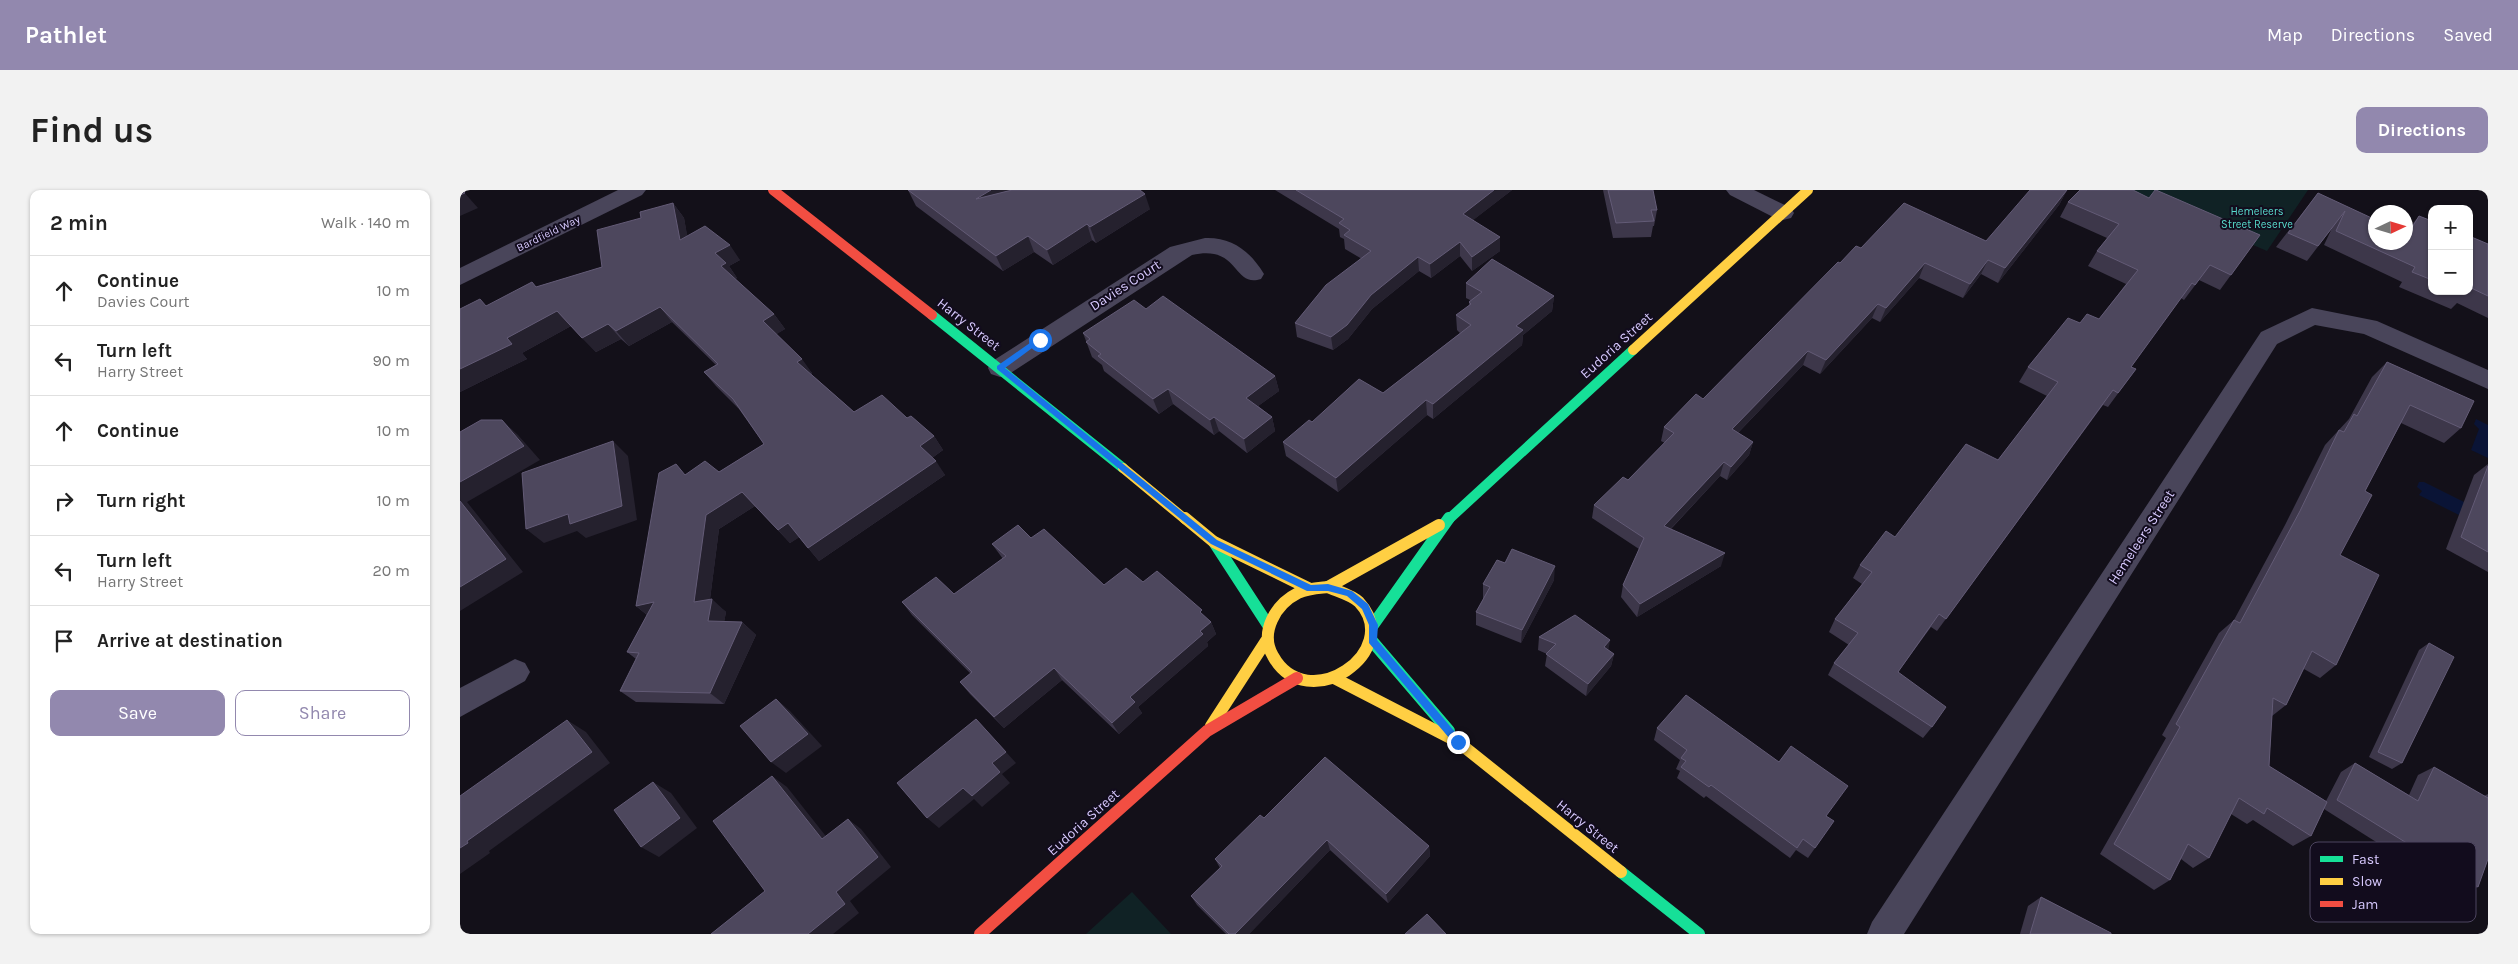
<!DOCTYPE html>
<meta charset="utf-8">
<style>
body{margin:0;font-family:Karla,sans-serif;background:#f2f2f2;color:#222}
.controls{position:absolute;right:15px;top:15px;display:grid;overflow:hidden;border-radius:10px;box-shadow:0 1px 4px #0004}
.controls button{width:45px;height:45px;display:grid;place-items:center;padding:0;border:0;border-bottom:1px solid #e0e0e0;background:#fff;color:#222;font:25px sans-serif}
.compass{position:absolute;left:1908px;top:15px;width:45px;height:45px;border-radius:50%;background:#fff;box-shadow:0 1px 4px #0004;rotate:86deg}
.stop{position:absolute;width:15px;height:15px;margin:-11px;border:4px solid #1a73e8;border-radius:50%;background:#fff}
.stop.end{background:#1a73e8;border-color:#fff;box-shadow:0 1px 5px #0008}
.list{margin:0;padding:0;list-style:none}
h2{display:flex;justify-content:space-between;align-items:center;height:65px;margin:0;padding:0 20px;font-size:21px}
h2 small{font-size:16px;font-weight:400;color:#767676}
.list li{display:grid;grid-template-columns:32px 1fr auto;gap:15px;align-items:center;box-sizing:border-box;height:70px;padding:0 20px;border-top:1px solid #e0e0e0}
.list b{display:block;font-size:19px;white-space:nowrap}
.list p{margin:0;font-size:16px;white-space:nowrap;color:#767676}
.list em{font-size:16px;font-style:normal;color:#767676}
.actions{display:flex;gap:10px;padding:15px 20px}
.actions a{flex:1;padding:11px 0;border:1px solid #9288ae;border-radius:10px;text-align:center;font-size:18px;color:#9288ae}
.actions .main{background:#9288ae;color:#fff}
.icon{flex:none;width:28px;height:28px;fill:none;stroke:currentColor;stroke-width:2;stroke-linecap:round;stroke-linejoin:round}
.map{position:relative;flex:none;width:2028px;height:744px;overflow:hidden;border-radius:10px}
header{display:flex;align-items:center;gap:30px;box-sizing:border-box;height:70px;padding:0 25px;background:#9288ae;color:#fff}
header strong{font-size:24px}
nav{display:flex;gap:28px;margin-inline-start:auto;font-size:18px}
.intro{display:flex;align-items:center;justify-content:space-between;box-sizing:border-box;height:120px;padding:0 30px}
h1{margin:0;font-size:35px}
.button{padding:12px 22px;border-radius:10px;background:#9288ae;color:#fff;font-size:18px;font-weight:700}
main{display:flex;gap:30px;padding:0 30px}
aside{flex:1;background:#fff;border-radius:10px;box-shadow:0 1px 4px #0004}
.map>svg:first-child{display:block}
</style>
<header>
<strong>Pathlet</strong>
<nav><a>Map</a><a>Directions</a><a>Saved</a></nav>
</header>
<div class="intro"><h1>Find us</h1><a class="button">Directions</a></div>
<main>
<aside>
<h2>2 min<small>Walk · 140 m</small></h2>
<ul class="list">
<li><svg class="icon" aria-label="ahead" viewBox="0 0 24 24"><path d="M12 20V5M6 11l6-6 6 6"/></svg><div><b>Continue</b><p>Davies Court</p></div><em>10 m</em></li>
<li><svg class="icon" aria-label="left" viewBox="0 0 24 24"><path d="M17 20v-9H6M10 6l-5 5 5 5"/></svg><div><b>Turn left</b><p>Harry Street</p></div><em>90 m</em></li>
<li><svg class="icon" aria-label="ahead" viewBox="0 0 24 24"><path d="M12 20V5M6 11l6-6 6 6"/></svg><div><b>Continue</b></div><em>10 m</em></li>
<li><svg class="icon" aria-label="right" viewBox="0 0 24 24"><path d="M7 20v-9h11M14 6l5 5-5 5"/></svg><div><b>Turn right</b></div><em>10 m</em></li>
<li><svg class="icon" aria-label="left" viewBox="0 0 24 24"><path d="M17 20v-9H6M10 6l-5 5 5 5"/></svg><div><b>Turn left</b><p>Harry Street</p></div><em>20 m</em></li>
<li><svg class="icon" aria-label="arrive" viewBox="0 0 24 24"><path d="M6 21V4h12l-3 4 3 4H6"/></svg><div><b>Arrive at destination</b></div></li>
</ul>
<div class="actions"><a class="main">Save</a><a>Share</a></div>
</aside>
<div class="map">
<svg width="2028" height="744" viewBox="0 0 2028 744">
<rect width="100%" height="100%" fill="#131019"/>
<!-- green -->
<g fill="#102225">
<path d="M1665 0H1848L1807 61Z"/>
<path d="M672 702 711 744H626Z"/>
</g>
<!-- water -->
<g fill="#0a1436">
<path d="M2016 229 2028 235V268L2011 260 2019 239 2014 234Z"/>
<path d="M1959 292H1964L2012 316 2003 327 1959 305 1962 301 1957 297Z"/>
</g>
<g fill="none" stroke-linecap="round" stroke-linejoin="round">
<!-- street -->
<g fill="#49455a" fill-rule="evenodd">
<path d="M158 0H186L182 5 0 95V78Z"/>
<path d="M1266 0H1294L1331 18 1334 23 1331 28 1323 30 1315 28 1270 5Z"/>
<path d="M745 48C772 47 790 61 804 84L801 89C772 98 780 54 732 65L549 184 540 187 531 184 528 178 531 172 710 57Z"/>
<path d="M1852 118 1917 131 2028 180V199L1904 144 1855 135 1817 154 1444 744H1407L1412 732 1801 142Z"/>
<path d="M55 469 65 473 70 482 65 491 0 527V498Z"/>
</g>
<!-- fast-far1 -->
<g stroke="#16e098" stroke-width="10">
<path d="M472 125 663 278"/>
<path d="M988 330 1173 160"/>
</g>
<!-- fast -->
<g stroke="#16e098" stroke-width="12">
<path d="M754 352 808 435"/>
<path d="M913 435 989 328"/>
<path d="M912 451 989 541"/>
<path d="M1161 682 1239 744"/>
</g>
<!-- slow-far1 -->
<g stroke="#ffcf43" stroke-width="10">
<path d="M1173 160 1348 0"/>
<path d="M663 278 726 330"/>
</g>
<!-- slow -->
<g stroke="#ffcf43" stroke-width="12">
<path d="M725 328 754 352 850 399"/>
<path d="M868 397C877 401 892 405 899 412 945 461 847 528 813 466 799 442 816 414 838 403 848 398 858 398 868 397Z"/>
<path d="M868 397 979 335"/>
<path d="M874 488 998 552 1161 682"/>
<path d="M751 536 806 451"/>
</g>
<!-- jam-far1 -->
<path stroke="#f24e42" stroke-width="10" d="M313 0 472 125"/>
<!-- jam -->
<path stroke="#f24e42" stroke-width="12" d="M520 744 747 541 837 488"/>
</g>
<!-- wall -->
<g fill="#3d374a">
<path d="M448 0 690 19 636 53 632 50 593 75 574 62 543 81 456 16Z"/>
<path d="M815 0H1052L1013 30 1040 61 1012 81 1000 66 971 88 959 81 912 119 888 149 873 160 837 147 835 133 902 69 885 59 884 49 880 47 879 39Z"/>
<path d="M1143 0H1193L1197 20 1194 36H1193L1191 47 1153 48Z"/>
<path d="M1607 0 1599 15 1538 93 1521 84 1503 108 1459 88 1420 132 1412 128 1360 184 1343 175 1278 243 1293 252 1289 265 1267 290 1260 286 1211 339 1261 376 1177 427 1161 407 1163 395 1179 359 1132 328 1134 315 1168 290 1205 253 1201 251 1204 237 1243 209 1380 73 1401 58 1526 51Z"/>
<path d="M1858 3 1946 52V42L1959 26 1972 31V101H2009V46L2028 54V128L1997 113 1991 119 1939 97 1942 92 1864 55 1872 38 1847 71 1816 57Z"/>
<path d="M1689 8 1800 45 1760 100 1739 90 1724 110 1721 108 1671 177 1676 179 1648 217 1643 215 1477 441 1471 437 1438 482 1472 537 1463 548 1368 485 1374 473 1389 455 1369 442 1375 429 1402 394 1393 388 1400 375 1435 347 1538 270 1587 206 1559 192 1568 177 1620 133 1639 129 1666 94 1628 76 1637 61 1647 48 1600 27 1608 12Z"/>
<path d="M213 13 224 28 227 46 280 70 269 76 277 88 275 89 314 124 325 139 316 144 352 183 351 184 394 222 447 228 474 246 483 260 472 268 485 285 359 371 339 347 330 353 295 316 259 339 250 409 266 422 264 432H282L296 445 264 514 176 512 160 501 176 469 167 462 187 425 176 416 226 284 259 282 304 254 279 219 256 196 244 182 256 175 212 132 169 156 161 149 136 162 111 136 62 163 67 169 0 202V119L26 116 76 97 142 77 181 28Z"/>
<path d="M1006 93 1094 106 1092 121 1063 145 1062 155 973 229 967 225 878 302 826 266 823 252 852 232 923 203 1000 143 997 140 996 125 1009 116V112L1010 110 1006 108Z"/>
<path d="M686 119 815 186 819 201 798 216 812 227 815 241 787 263 759 241 754 245 713 214 699 224 644 181 642 175 632 167 623 143Z"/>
<path d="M1927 172 2001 238 1984 253 1941 233 1905 301 1880 365 1876 475 1860 488 1844 479 1826 515 1812 526 1809 576 1866 611 1881 582 1895 573 1949 605 1958 585 1974 577 2024 606 2028 604V669L2018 697 2000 705 1864 619 1851 646 1833 656 1793 630 1787 634 1771 624 1749 668 1733 678 1721 669 1710 690 1694 700 1640 664 1706 548 1702 545 1759 443 1774 430 1825 335 1865 255 1889 229 1912 187Z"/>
<path d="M2028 274V382L1986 359 2014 285Z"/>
<path d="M571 348 644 395 683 392 744 426 751 432 756 444 747 452 748 456 678 517 682 523 659 544 602 490 544 538 510 504 500 492 511 484 452 425 442 412 494 404 543 369 532 354Z"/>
<path d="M1094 390 1061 453 1016 435V422L1024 408H1023V394Z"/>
<path d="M1079 447 1148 460 1154 464 1151 476 1126 506 1085 476 1087 464 1078 460Z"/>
<path d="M1969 453 1942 573 1932 579 1909 567 1959 460Z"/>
<path d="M1197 538 1366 626 1355 658 1348 668 1336 660 1330 668 1246 606 1244 608 1217 588 1220 581 1216 579 1220 570 1194 550Z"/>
<path d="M804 628 969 656 970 666 928 713 870 660 789 744H766L737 715 731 706 760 678 755 669Z"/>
<path d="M1581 707 1651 744H1560L1568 716Z"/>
</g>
<!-- shaded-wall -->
<g fill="#25212e">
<path d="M2 0 18 18 0 26V5Z"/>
<path d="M531 0H564L516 9Z"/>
<path d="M1034 0H1052L1003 38V24Z"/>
<path d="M1607 0 1599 15 1538 93 1545 78Z"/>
<path d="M685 4 690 19 636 53 630 37Z"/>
<path d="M213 13 224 28 231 65 220 50Z"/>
<path d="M627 34 632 50 593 75 587 60Z"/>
<path d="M568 46 574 62 543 81 536 66Z"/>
<path d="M1040 47V61L1012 81V67Z"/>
<path d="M1000 52V66L971 88 970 74Z"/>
<path d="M270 55 280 70 269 76 277 88 272 91 261 76 255 63Z"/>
<path d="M958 67 959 81 912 119 888 149 873 160 871 147 911 105Z"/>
<path d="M1528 70 1521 84 1503 108 1510 94Z"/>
<path d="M1465 73 1459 88 1420 132 1426 118Z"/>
<path d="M1094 106 1092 121 1063 145 1062 155 973 229V214L1056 136Z"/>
<path d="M1418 114 1412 128 1360 184 1366 170Z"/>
<path d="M200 117 212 132 169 156 156 141Z"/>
<path d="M97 121 111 136 62 163 67 169 0 202V179L47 148Z"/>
<path d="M314 124 325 139 314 146 303 131Z"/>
<path d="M148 134 161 149 136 162 122 148Z"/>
<path d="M1348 161 1343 175 1268 253 1272 239Z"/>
<path d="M342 169 352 183 348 187 337 172Z"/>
<path d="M815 186 819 201 790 222 786 208Z"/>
<path d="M708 199 713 214 699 224 693 209Z"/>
<path d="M966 210 967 225 878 302 876 288Z"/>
<path d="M1643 215 1477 441 1486 429Z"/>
<path d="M754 227 759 241 754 245 750 230Z"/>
<path d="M812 227 815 241 787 263 784 249Z"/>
<path d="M42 230 58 245 80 270 7 312 63 382 0 421V292Z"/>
<path d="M474 246 483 260 469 270 460 256Z"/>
<path d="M153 251 168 266 177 330 126 348 117 341 84 353 66 339Z"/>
<path d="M1293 252 1289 265 1267 290 1271 277Z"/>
<path d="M476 271 485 285 359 371 348 358Z"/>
<path d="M1264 272 1260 286 1201 349 1204 336Z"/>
<path d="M282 302 295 316 259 339 248 425 234 412 246 325Z"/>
<path d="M328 333 340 347 330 353 318 340Z"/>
<path d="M1265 363 1261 376 1177 427 1180 414Z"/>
<path d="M1095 376 1094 390 1061 453 1062 440Z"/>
<path d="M252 409 266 422 262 444 248 431Z"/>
<path d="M194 412 191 428 176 416Z"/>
<path d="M282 432 296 445 264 514 250 503Z"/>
<path d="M751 432 756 444 747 452 748 456 678 517 682 523 659 544 652 533 670 507Z"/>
<path d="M1150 450 1148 463 1144 457Z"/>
<path d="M1154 464 1151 476 1126 506 1128 494Z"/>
<path d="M594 478 602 490 544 538 534 527Z"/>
<path d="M316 509 330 521 362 556 326 583 311 572Z"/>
<path d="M107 530 126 542 150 573 29 661 30 663 0 684V658Z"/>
<path d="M546 562 556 573 542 584 550 593 522 617 514 609 479 638 467 628Z"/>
<path d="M312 586 327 597 376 659 362 649Z"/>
<path d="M193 592 211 603 237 638 199 667 181 657Z"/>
<path d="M388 629 401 639 431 677 390 711 399 723 373 744H348L376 702Z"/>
<path d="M867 650 870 660 789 744H775Z"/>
<path d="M969 656 970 666 928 713 926 704Z"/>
</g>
<!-- building -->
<g fill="#4d475d" stroke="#635b76">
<path d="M0 0H2L5 3 0 5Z"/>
<path d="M448 0H531L516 9 552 0H680L685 4 630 37 627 34 587 60 568 46 536 66Z"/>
<path d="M836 0H1034L1003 24 1040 47 1012 67 1000 52 970 74 958 67 911 105 887 135 871 147 835 133 866 95 911 61 884 45 890 40 879 33 884 29Z"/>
<path d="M1148 0H1193L1197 20H1191L1194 31 1156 33Z"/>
<path d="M1570 0H1607L1545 78 1528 70 1510 94 1465 73 1426 118 1418 114 1366 170 1348 161 1272 239 1293 252 1271 277 1264 272 1204 336 1265 363 1180 414 1163 395 1184 348 1134 315 1163 287 1168 290 1214 243 1204 237 1236 204 1243 209 1378 72 1380 73 1396 56 1401 58 1444 13 1526 51Z"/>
<path d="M1620 0H1673L1689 8 1695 0H1696L1800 45 1771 85 1750 75 1735 95 1732 93 1671 177 1676 179 1658 203 1653 200 1486 429 1479 424 1438 482 1486 517 1472 537 1374 473 1398 443 1375 429 1412 382 1400 375 1426 341 1435 347 1506 254 1538 270 1598 192 1568 177 1608 128 1620 133 1627 124 1639 129 1678 80 1637 61 1659 34 1608 12Z"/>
<path d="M1858 3 1916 30V52H1946V43L1948 44 1959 26 1972 31V90L1952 82 1955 77 1876 41 1885 21 1858 56 1828 43Z"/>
<path d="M213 13 220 50 245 36 270 55 255 63 266 73 261 76 314 124 303 131 342 169 337 172 394 222 422 205 447 228 451 226 474 246 460 256 476 271 348 358 328 333 318 340 282 302 246 325 234 412 252 409 248 431 282 432 250 503 160 501 179 463 167 462 194 412 176 416 199 283 216 274 225 285 245 271 259 282 304 254 273 209 244 182 258 174 200 117 156 141 148 134 122 148 97 121 47 148 52 154 0 179V119L20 109 26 116 72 92 76 97 142 77 137 40 181 28 180 22Z"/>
<path d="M2009 46 2028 54V106L2009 97Z"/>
<path d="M1032 69 1094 106 1056 136 1063 140 973 214 966 210 876 288 823 252 849 230 852 232 899 189 923 203 1011 135 996 125 1011 114 1009 112 1022 102 1006 93Z"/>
<path d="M1999 101H2007L2006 104Z"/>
<path d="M703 106 815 186 786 208 812 227 784 249 754 227 750 230 708 199 693 209 638 166 641 164 626 152 630 149 623 143 674 110 686 119Z"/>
<path d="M1927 172 2014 211 2001 238 1950 215 1905 301 1912 305 1880 365 1919 385 1876 475 1852 461 1826 515 1813 508 1809 576 1867 612 1851 646 1807 618 1804 624 1779 608 1749 668 1728 654 1710 690 1654 654 1720 537 1716 534 1774 430 1780 433 1840 321 1879 240 1884 242 1894 224 1897 226Z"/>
<path d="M21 230H42L64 256 0 292V242Z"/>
<path d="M153 251 162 316 110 334 108 324 66 339 62 283Z"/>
<path d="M2028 276V362L2001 347Z"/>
<path d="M0 311 46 369 0 397Z"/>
<path d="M558 335 571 348 584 339 644 395 666 378 683 392 697 381 742 420 740 422 751 432 740 441 743 444 670 507 675 512 652 533 594 478 534 527 500 492 512 482 442 412 476 387 494 404 546 366 532 354Z"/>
<path d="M1052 359 1095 376 1062 440 1016 422 1030 397 1023 394 1037 370 1045 373Z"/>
<path d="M1115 425 1150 450 1144 457 1154 464 1128 494 1086 464 1096 454 1079 447Z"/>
<path d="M1969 453 1994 467 1942 573 1918 562Z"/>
<path d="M1226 505 1319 572 1331 556 1388 596 1366 626 1374 631 1355 658 1343 649 1337 658 1251 595 1249 597 1221 577 1226 571 1221 568 1227 560 1197 538Z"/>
<path d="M316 509 348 544 311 572 280 536Z"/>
<path d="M516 529 546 562 532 573 540 582 512 606 503 598 467 628 437 593Z"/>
<path d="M107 530 132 562 7 651 8 653 0 658V606Z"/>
<path d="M865 567 969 656 926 704 867 650 775 744H769L731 706 762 676 755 669 800 625 804 628Z"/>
<path d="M1895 573 1958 611 1974 577 2028 608V607V669L2018 697 1877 610Z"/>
<path d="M312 586 362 649 388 629 418 667 376 702 385 714 348 744H251L305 701 253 631Z"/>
<path d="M193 592 220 628 181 657 154 620Z"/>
<path d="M1581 707 1651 743V744H1570Z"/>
<path d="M967 724 986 744H945Z"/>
</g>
<!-- route -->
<path fill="#1a73e8" d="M577 148 583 150 545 178 757 350 851 395 868 394 892 401 908 414 918 435 917 450 1001 549V555H995L909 453V435L902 419 887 406 868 401H847L751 354 537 179V176Z"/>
<g text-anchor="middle" stroke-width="4" stroke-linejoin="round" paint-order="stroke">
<!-- far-park labels -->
<g font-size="11" fill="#58dcce" stroke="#120c1d">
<text x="1797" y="25">Hemeleers<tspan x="1797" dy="13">Street Reserve</tspan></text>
</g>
<!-- far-street labels -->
<g font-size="11" fill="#d7c9fe" stroke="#120c1d">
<text transform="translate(88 43) rotate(-26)" y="4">Bardfield Way</text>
</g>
<!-- street labels -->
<g font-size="14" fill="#d7c9fe" stroke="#120c1d">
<text transform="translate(665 95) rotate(-33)" y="5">Davies Court</text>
<text transform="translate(509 134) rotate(38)" y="5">Harry Street</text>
<text transform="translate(1156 155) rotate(-42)" y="5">Eudoria Street</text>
<text transform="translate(1681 347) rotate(-57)" y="5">Hemeleers Street</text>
<text transform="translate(623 632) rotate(-42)" y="5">Eudoria Street</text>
<text transform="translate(1128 636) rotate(39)" y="5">Harry Street</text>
</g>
</g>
<!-- legend -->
<rect x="1850" y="652" width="166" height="80" rx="8" fill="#120c1d" stroke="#4d4560" stroke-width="1"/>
<rect x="1860" y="666" width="23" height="6" fill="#16e098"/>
<rect x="1860" y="688" width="23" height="7" fill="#ffcf43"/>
<rect x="1860" y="711" width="23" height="6" fill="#f24e42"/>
<g font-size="14" fill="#d7c9fe">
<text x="1892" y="674">Fast</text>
<text x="1892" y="696">Slow</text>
<text x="1892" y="719">Jam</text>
</g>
</svg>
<div class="controls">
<button>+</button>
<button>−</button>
</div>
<svg class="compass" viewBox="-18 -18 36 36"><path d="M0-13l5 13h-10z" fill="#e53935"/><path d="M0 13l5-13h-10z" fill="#767676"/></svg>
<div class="stop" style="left:580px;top:150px"></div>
<div class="stop end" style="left:998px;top:552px"></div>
</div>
</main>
